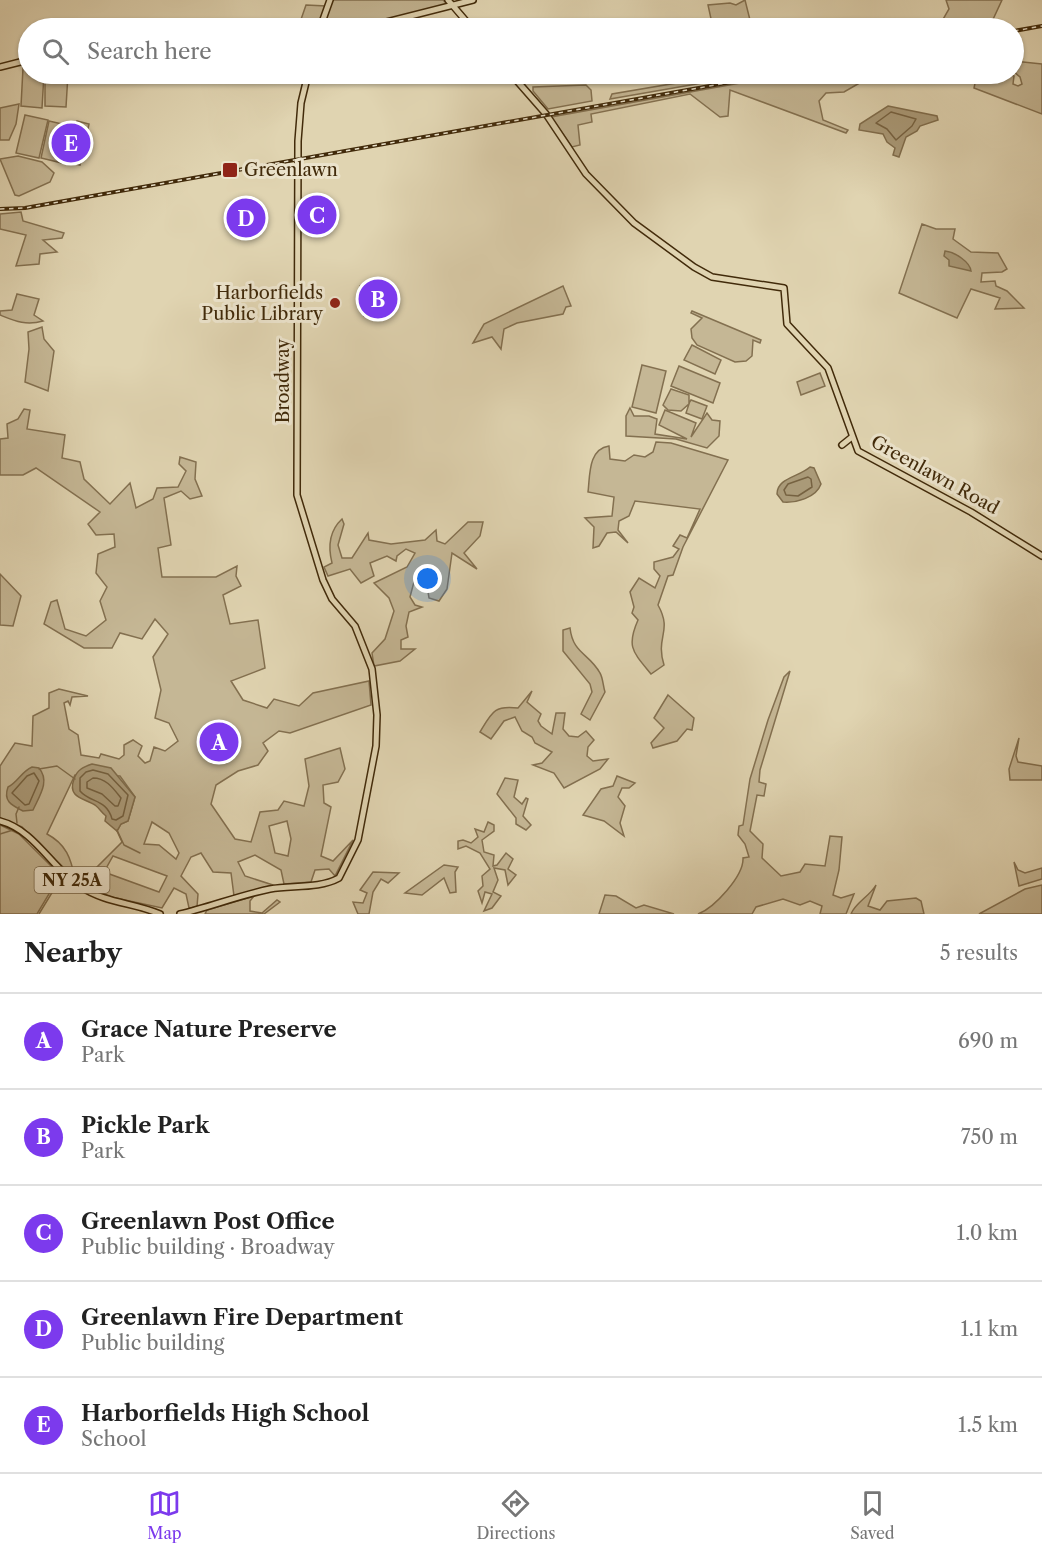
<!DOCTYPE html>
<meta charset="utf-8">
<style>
body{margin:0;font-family:"Libre Caslon Text",serif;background:#f2f2f2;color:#222}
.you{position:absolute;left:428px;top:579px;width:21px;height:21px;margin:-15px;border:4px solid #fff;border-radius:50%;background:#1a73e8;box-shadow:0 0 0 9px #1a73e833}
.badge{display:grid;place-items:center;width:39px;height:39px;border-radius:50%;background:#7c3aed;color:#fff;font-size:20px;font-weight:700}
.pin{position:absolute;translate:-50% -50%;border:3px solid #fff;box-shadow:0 2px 6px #0006}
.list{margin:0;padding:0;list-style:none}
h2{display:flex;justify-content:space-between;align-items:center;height:78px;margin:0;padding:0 24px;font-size:26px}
h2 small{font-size:20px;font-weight:400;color:#767676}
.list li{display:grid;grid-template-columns:39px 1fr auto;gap:18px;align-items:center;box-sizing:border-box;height:96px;padding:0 24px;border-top:2px solid #e0e0e0}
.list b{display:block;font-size:22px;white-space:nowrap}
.list p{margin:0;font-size:20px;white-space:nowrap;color:#767676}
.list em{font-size:20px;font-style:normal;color:#767676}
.icon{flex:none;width:33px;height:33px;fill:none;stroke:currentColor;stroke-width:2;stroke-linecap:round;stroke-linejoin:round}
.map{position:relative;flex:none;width:1042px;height:914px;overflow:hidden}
.search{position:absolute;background:#fff;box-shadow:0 2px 4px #0004;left:18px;right:18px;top:18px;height:66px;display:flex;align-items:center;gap:15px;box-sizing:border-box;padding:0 21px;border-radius:33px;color:#767676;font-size:22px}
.sheet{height:558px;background:#fff}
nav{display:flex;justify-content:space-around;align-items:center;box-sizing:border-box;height:84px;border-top:2px solid #e0e0e0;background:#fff;font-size:16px;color:#767676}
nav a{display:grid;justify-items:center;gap:3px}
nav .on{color:#7c3aed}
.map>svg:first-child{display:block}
</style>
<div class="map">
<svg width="1042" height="914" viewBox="0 0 1042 914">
<rect width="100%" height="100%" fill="#e0d4b1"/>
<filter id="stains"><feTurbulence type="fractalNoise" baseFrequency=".00333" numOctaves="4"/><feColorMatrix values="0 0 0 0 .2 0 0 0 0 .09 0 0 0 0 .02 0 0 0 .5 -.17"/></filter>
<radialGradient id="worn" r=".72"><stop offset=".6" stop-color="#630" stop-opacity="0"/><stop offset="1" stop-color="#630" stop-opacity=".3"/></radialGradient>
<!-- green -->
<g fill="#c5b795" stroke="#837050" stroke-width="1.5" fill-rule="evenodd">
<path d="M332 0H443L447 4C407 15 368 28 326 28L324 26Z"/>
<path d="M745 0 752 28H713L708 5 730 3 736 5Z"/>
<path d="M946 0H1002L989 28H938L949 9Z"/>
<path d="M306 5 326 6C320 27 320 28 298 28Z"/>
<path d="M1014 61 1042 64V114L974 88 977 74H1010L1014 76 1013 84 1018 86 1022 84 1020 77 1014 72Z"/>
<path d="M23 68 28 69V74H44L42 108 21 106Z"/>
<path d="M45 74H68L66 107 45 106Z"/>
<path d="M707 74H754L610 99 612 94 706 78Z"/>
<path d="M791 74H901L863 81 844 92 826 93 819 101 823 120 848 130 846 133 730 90 728 116 720 117 690 94 591 114 592 122 578 125 580 145 572 147 551 117Z"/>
<path d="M586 85 591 90 592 101 548 109 533 91V87Z"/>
<path d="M19 104 16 124 9 140H0V108Z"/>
<path d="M25 115 48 120 39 158 16 153Z"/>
<path d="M49 121 71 126 62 163 41 158Z"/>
<path d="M77 121 89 124 80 165 67 162Z"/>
<path d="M18 156 42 162 54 173 50 182 19 196 15 195 0 159Z"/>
<path d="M21 212 23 221 64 233 62 238 43 240 57 252 40 254 39 264 16 266 26 235 0 229V214Z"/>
<path d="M922 224 936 229H955L953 239 971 252 998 253 1007 269 1002 272 982 273 981 282 995 281 996 286 1007 291 1024 308 995 309 1000 298 971 289 957 318 899 293Z"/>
<path d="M389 283 392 284 395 312 364 316 360 286Z"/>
<path d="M563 286 571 306 566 307 563 314 517 323 504 329 501 349 492 337 473 343 484 324Z"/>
<path d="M17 294 39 299 34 315 43 321C26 326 15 321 0 315V311L12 310Z"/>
<path d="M692 311 761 340 760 343 753 340 752 356 746 361 735 362 697 345 692 338 691 329 702 318 691 313Z"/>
<path d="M42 327 44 339 54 351 48 391 25 382 29 349 28 332Z"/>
<path d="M692 345 721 360 715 374 684 360Z"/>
<path d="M642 365 666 371 656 413 632 407Z"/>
<path d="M679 366 720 383 713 403 671 386Z"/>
<path d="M820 373 825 386 801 395 797 382Z"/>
<path d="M671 389 689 395V403L691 400 707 406 702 419 686 413 689 404 681 411 668 410 663 405Z"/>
<path d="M630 408 634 416H649L657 419 655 434 687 439 659 425 665 410 696 423 691 437 707 413 712 420 720 421 719 436 707 448 676 439 626 436V416Z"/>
<path d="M24 409 30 410 27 429 65 435 62 458 80 462 84 479 110 504 130 483 136 508 153 499 157 488 178 487 186 471 179 464 180 457 196 462 195 479 202 496 190 499 181 491 164 498 171 545 158 548 162 577H216L237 566 236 576 241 586 223 595 230 624 258 620 265 668 231 681 243 700 267 708 274 699 299 706 313 693 369 681 371 705 290 733 279 731 263 743 268 751 258 765 238 771 216 785 211 804 235 839 251 842 260 812 278 810 284 801 304 806 309 786 305 759 340 748 345 769 338 782 323 785 324 803 331 807 321 856 333 861 353 840 335 876 329 869 315 870 311 882 284 884 281 870 255 855 238 862 245 876 273 885 234 896 231 873 213 872 201 853 191 857 181 876 198 894 197 907 189 908 186 894 174 888 162 908 111 897 84 885 92 872 122 842 117 831 121 824 128 821 135 797 120 776 75 775 47 834C66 844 71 858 75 879L22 827 0 818V766L15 743 32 746 33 716 49 708V693L59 689 88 696 72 697 70 705 68 701 64 703 69 729 78 735 81 755 99 758 101 754 119 759 124 755V745L133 740 142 746 138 756 145 763 150 761 154 747 165 751 178 741 169 723 155 718 161 690 153 657 168 634 155 619 142 639 120 633 112 648H84L44 624 51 602 57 600 65 629 86 636 106 620 100 601 107 587 96 573 98 554 115 547 114 534 96 535 88 524 100 512 36 468 23 475H0V439L8 438 7 424 18 419ZM287 821 291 839 288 856 275 853 269 826ZM152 822 169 833 179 853 176 859 159 845 144 844ZM113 856 167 876 159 892 104 872Z"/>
<path d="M656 442 671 443 728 460 683 547 673 575 668 576 658 605C673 632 655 636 664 665L651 674C633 652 626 647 638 620L632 613 634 607 630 592 639 578 655 588 660 576 654 569V562L673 557 679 549 673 546 680 535 687 538 700 509 635 501 629 516 619 521 618 530 628 543 616 532 607 533 599 546 593 548 594 527 585 518 612 516 614 497 588 492C590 476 588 449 609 446L610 459 625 461 634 455 645 457 653 452Z"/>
<path d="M342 519 344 524 338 545 342 558H352L368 533 369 540 391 544 425 540 436 530 437 541 445 544 468 522H483L480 536 464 553 477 569 452 553 447 589 439 601 429 598 426 580 415 578 410 597 415 605 422 607 409 612 406 626 408 637 401 640V649H415L400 661 374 666 372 653 385 639 394 611 389 598 374 583 407 567 415 553 406 549 397 556 396 561 387 556 370 563 374 576 361 583 350 569 328 576 324 567 332 563C328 547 329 531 342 519Z"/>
<path d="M0 574 21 596 13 626 0 625Z"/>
<path d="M570 628C573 654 589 653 600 673 603 678 603 686 605 692L590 720 581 714 592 692 590 684 563 651V630Z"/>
<path d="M790 671 760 770 759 782 766 784 764 796 757 795 750 831 763 844 762 858 781 876 800 872 805 864 825 866 830 836 842 837 839 870 833 895 841 898 854 894 846 914H820L822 906 810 901 800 905 783 899 756 907 752 914H698C714 908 744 876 743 858L749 857 745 844 738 835 739 826 743 825 750 779 768 720 784 677Z"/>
<path d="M532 691 527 702 541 714 538 721 541 726 552 734 556 713H565L563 729 569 736 578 737 586 731 594 740 588 747 587 756 593 761 608 759 600 769 564 788 554 773 533 765 542 763 552 752 535 743 532 737 522 731 515 717 504 721 491 739 480 732C492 712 494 705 518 708Z"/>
<path d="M668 695 694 718 692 730 687 729 677 741 653 748 651 743 664 728 654 718Z"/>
<path d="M1019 738 1016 756 1018 762 1042 766V780H1010L1009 769Z"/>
<path d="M617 776 635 783 629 788H622L618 797 625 806 620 823 624 836 604 821 583 815 601 789 613 786Z"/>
<path d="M505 778 518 780 514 797 522 804 526 798 528 799 523 816 531 825 526 830 516 824V818L497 794Z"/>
<path d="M488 822 494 825V831L482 840 484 852 494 855 493 866 497 865 506 853 513 859 508 869 516 875 508 885 505 870 494 868 498 880 493 892 501 896 492 908 484 911 492 894 485 892 482 903 478 891 483 886 482 876 490 869 480 853 466 846 458 849V841L463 840 471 843 478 837 475 829 484 832Z"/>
<path d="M0 825 19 834 57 872 49 894 37 914H0Z"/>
<path d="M1014 862 1018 870 1025 873 1042 868V879L1019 886Z"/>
<path d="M444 865 458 867 455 872 456 892 450 893 444 878 422 895 405 893Z"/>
<path d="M373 872 399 873 388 883 381 879 373 892 369 914H358L353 902 363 903 367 893 360 890Z"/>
<path d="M876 885 868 906 880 910 887 901 916 898 921 901 924 914H851C855 903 870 896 876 885Z"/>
<path d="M1042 885V914H979L1025 889Z"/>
<path d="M605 895 616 896 636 908 644 905 674 914H599Z"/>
<path d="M254 896 250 901V911L262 913 277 900 280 902 264 914H205L207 910Z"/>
</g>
<!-- water -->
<g fill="#aa9a78" stroke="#806d4c" stroke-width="1.5">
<path d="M888 106 937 116 938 120 920 126 917 131 906 137 899 157 893 155 895 148 887 142 883 134 859 130 860 124Z"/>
<path d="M945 251C955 252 970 262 971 271L949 266V260L944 256Z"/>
<path d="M810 467 814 468 821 484C816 498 796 503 783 502L777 494C777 478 799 477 810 467Z"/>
<path d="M92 764 111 768 135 797 128 821 121 824 117 831 105 821 106 816C102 813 99 808 95 805 84 798 67 798 74 779 77 770 83 767 92 764Z"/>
<path d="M32 767 39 768C50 781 40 795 33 810L23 811C11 805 3 801 8 787 18 782 21 772 32 767Z"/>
</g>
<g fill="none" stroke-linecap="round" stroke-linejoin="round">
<!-- shore -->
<g stroke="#766241" stroke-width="1.5">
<path d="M891 112 916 119 912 126 896 140 887 129 876 123Z"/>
<path d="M808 477 811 479 812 487 798 496 786 495 784 490 788 484Z"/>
<path d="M93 770 108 774 128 795 123 816 116 820 112 819C107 799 90 803 80 791V778L86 772Z"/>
<path d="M34 773 39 781 29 804 25 805 12 793 27 776Z"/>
<path d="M93 778C106 778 113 788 121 798L118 806H115L102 794 87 788V782Z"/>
</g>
<!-- stream -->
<g stroke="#806d4c" stroke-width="1.5">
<path d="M39 769 57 766 75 779"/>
<path d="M17 823 16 814 19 807"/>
<path d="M117 830 124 845 140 853"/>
<path d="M0 834 13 830"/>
<path d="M39 914 53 891 55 872"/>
</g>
<defs>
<g id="major">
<path d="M448 0 472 28"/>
<path d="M168 28H267"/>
<path d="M320 28 330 0"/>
<path d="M363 28 473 0"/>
<path d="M0 67 28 60"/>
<path d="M511 74 546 114 586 174 634 223 694 267 712 277 784 288 787 324 828 368 858 451 971 512 1042 556"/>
<path d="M842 445 852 437"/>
<path d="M0 821C35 830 52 869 81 887 105 903 135 903 160 914"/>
<path d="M180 914C210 907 240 895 270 889 292 885 319 889 339 878L358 840 376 746 377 715 372 669 355 626 332 599 323 580 297 495 298 141 301 103 308 74"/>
</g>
</defs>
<!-- major casing -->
<use href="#major" stroke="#412a0a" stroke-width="8"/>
<!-- major -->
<use href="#major" stroke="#e0d4b1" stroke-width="5"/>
<defs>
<g id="rail">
<path d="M1014 31 1042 26"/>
<path d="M0 209 25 208 777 74"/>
</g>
</defs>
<!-- rail casing -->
<use href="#rail" stroke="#412a0a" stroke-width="4"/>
<!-- rail -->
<use href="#rail" stroke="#ebe3cc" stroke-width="1.5" stroke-dasharray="4.5" stroke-linecap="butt"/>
</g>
<!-- markers -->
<g fill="#8f2418" stroke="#ebe3cc" stroke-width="2">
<rect x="222" y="162" width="16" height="16" rx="3"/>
<circle cx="335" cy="303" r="6"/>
</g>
<g text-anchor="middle" stroke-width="6" stroke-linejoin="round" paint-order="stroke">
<!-- shield labels -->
<rect fill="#ebe3cc" stroke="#746244" stroke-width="1.5" x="34.5" y="867" width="75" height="26" rx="4.5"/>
<g font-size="16" font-weight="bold" fill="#412a0a">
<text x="72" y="886">NY 25A</text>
</g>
<!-- poi labels -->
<g font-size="18" fill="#412a0a" stroke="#ebe3cc" text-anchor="start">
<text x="244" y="176">Greenlawn</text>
<text x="323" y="299" text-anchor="end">Harborfields<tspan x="323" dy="21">Public Library</tspan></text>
</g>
<!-- street labels -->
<g font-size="18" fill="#412a0a" stroke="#ebe3cc">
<text transform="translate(283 381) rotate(-90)" y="6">Broadway</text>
<text transform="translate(935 475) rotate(29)" y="6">Greenlawn Road</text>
</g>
</g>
<rect width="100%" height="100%" filter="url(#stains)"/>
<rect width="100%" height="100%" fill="url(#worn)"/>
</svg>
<div class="you"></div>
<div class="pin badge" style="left:219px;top:742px">A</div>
<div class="pin badge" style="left:378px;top:299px">B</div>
<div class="pin badge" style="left:317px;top:215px">C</div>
<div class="pin badge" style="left:246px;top:218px">D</div>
<div class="pin badge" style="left:71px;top:143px">E</div>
<div class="search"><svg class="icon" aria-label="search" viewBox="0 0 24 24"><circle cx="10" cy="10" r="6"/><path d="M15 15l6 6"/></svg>Search here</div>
</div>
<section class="sheet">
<h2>Nearby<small>5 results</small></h2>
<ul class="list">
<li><span class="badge">A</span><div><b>Grace Nature Preserve</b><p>Park</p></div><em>690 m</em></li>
<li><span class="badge">B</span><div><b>Pickle Park</b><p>Park</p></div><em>750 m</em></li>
<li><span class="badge">C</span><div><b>Greenlawn Post Office</b><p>Public building · Broadway</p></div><em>1.0 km</em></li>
<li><span class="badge">D</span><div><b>Greenlawn Fire Department</b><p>Public building</p></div><em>1.1 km</em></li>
<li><span class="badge">E</span><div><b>Harborfields High School</b><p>School</p></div><em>1.5 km</em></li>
</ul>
</section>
<nav>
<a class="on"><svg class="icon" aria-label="map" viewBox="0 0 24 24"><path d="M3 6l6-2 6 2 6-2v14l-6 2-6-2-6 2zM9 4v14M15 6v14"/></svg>Map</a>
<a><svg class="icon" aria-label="directions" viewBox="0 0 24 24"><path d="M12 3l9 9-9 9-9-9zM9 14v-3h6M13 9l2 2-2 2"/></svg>Directions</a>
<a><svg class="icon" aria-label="saved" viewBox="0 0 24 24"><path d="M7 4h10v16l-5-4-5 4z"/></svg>Saved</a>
</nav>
